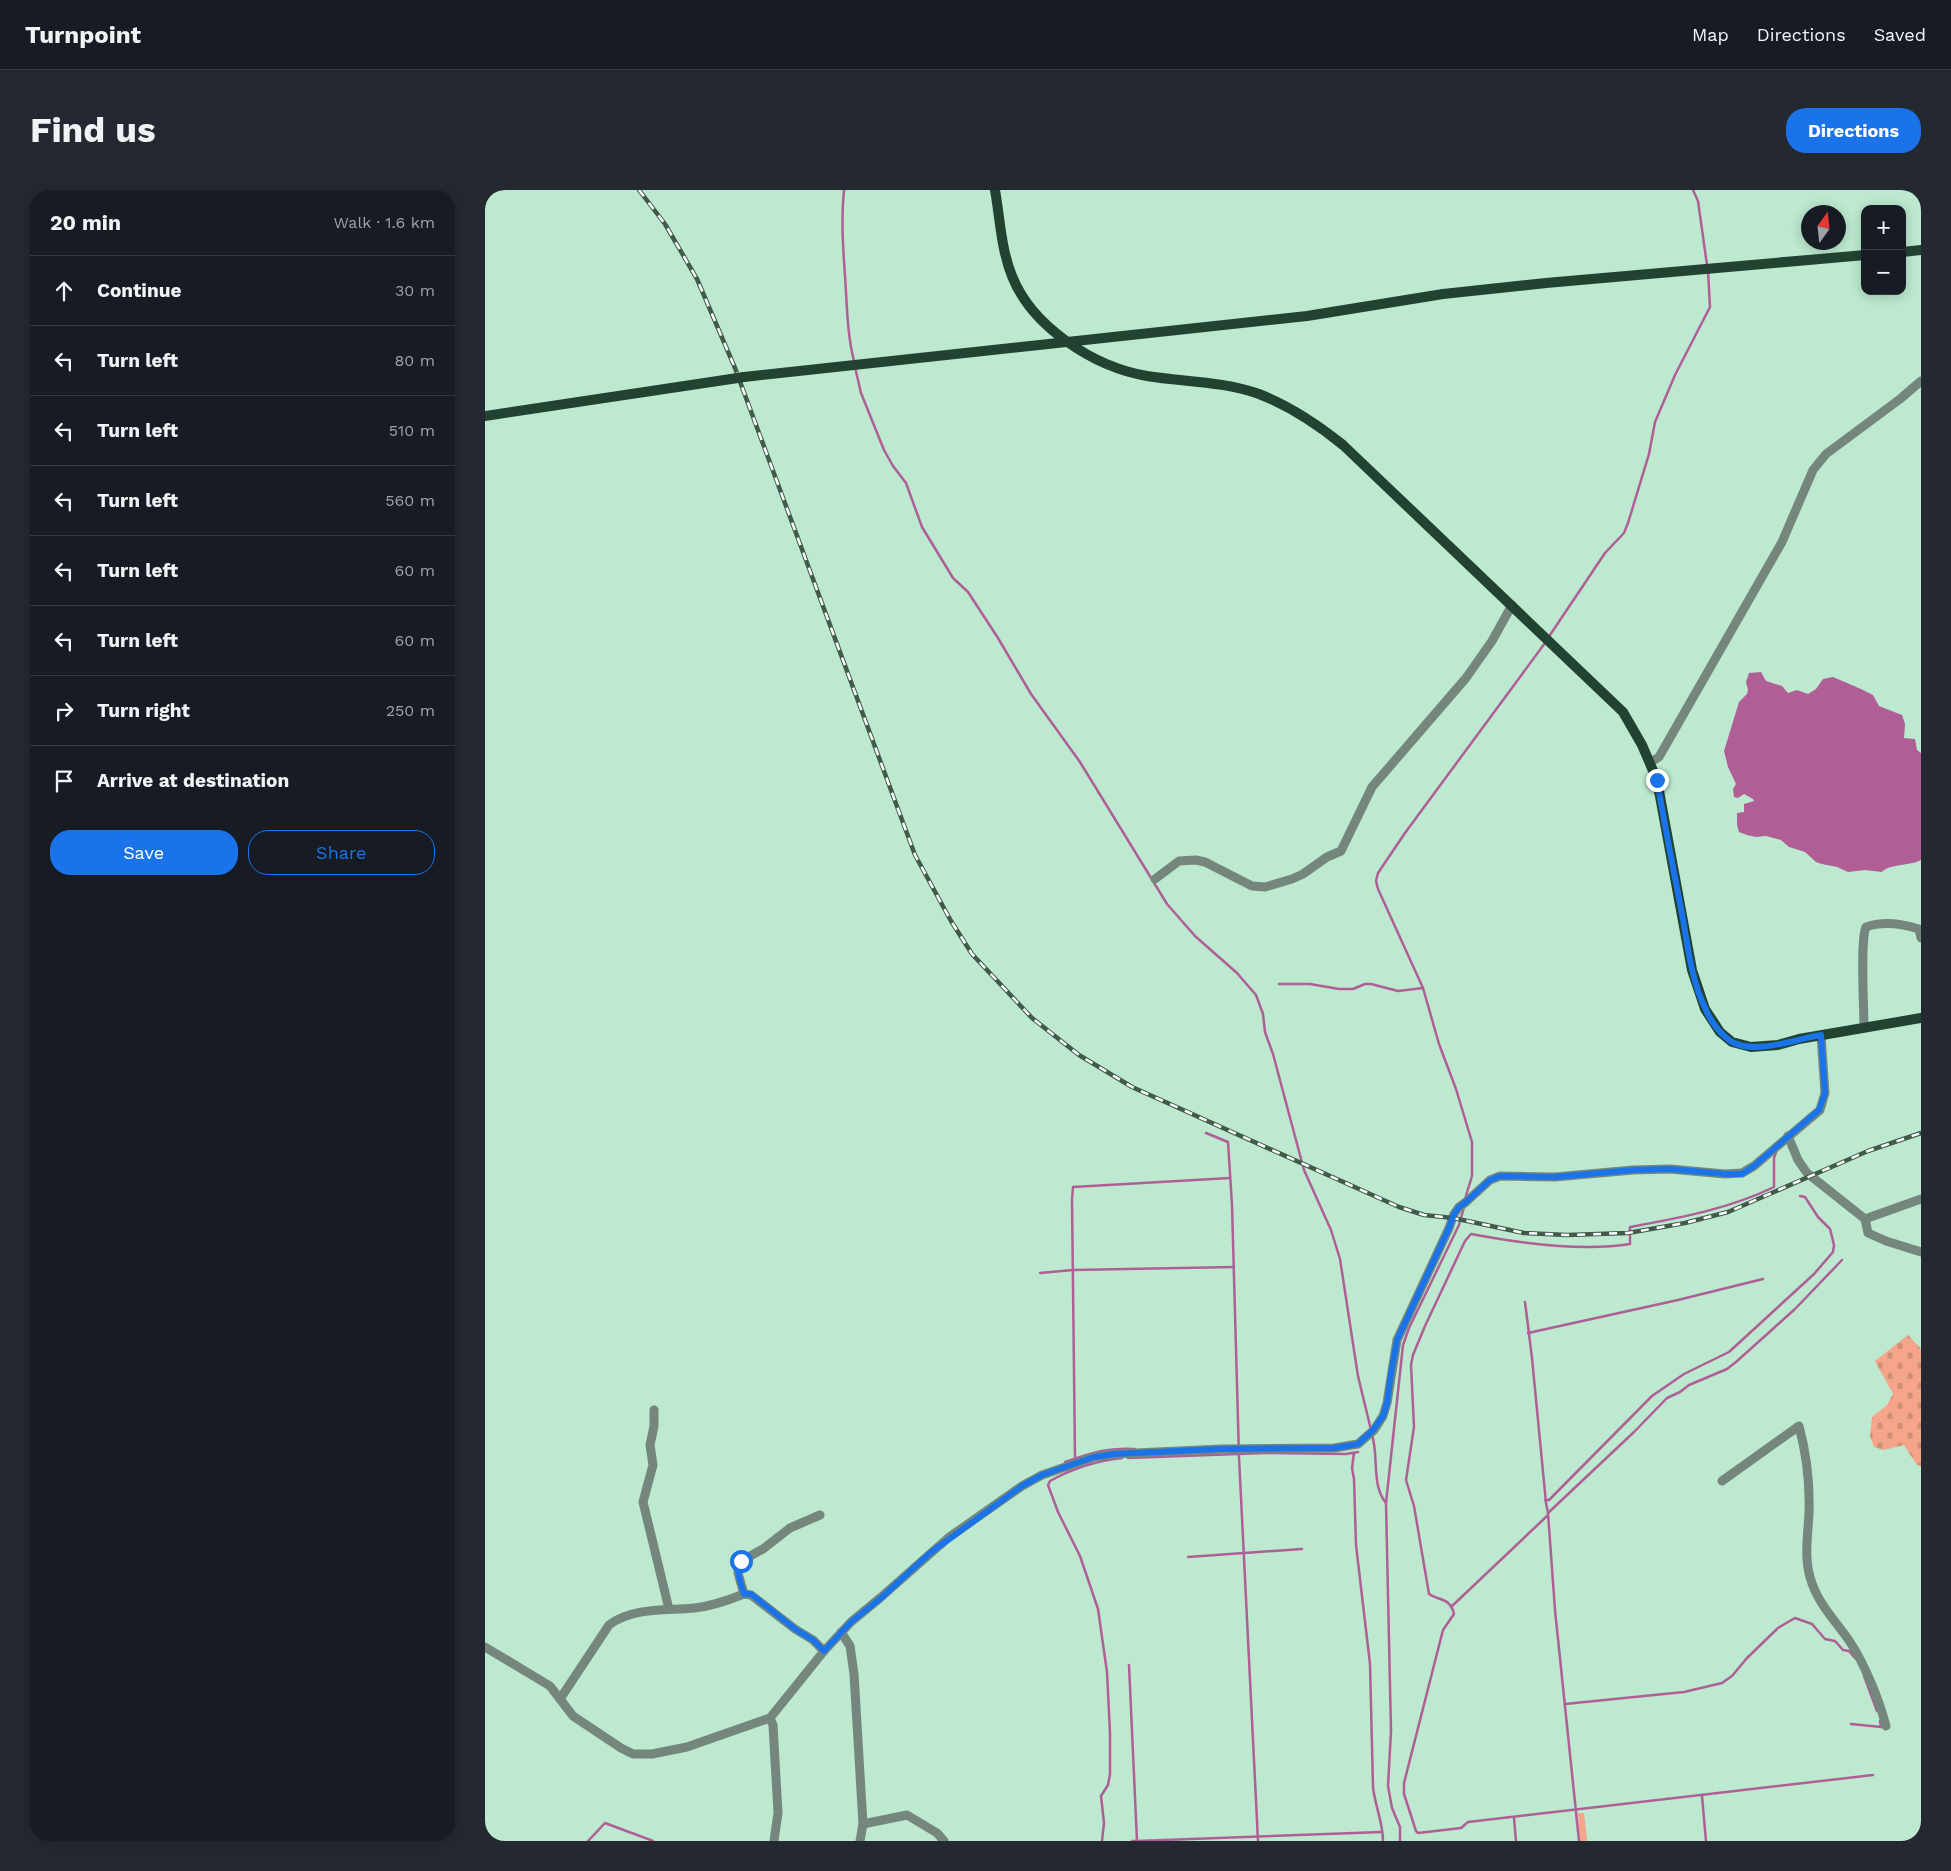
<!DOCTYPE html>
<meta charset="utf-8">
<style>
body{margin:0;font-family:"Work Sans",sans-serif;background:#242831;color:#f1f3f6}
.controls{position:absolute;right:15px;top:15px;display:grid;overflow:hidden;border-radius:10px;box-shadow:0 2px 12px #0003}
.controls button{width:45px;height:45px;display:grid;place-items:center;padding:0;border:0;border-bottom:1px solid #363941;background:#171b24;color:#f1f3f6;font:25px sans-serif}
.compass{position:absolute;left:1316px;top:15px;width:45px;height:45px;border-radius:50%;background:#171b24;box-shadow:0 2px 12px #0003;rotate:15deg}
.stop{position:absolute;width:15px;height:15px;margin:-11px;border:4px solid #1a73e8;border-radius:50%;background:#fff}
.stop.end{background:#1a73e8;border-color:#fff;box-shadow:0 1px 5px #0008}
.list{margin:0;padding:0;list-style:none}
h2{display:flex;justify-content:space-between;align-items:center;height:65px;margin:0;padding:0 20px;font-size:21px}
h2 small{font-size:16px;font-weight:400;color:#9ea1a6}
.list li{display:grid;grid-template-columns:32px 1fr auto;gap:15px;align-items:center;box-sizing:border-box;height:70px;padding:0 20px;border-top:1px solid #363941}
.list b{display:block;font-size:19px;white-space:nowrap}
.list em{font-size:16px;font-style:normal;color:#9ea1a6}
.actions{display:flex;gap:10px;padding:15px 20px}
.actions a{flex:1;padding:11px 0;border:1px solid #1a73e8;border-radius:20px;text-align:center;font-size:18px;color:#1a73e8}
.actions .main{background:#1a73e8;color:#fff}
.icon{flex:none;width:28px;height:28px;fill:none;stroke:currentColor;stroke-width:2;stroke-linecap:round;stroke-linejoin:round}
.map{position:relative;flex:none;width:1436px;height:1651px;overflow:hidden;border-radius:20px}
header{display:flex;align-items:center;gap:30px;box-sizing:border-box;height:70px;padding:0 25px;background:#171b24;border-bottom:1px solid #363941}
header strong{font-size:24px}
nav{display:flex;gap:28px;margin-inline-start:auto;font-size:18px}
.intro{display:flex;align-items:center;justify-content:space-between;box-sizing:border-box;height:120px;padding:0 30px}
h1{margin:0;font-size:35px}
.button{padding:12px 22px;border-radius:20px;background:#1a73e8;color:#fff;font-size:18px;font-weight:700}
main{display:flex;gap:30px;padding:0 30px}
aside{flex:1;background:#171b24;border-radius:20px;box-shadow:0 2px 12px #0003}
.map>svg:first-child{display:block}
</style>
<header>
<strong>Turnpoint</strong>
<nav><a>Map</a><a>Directions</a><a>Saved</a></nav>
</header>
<div class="intro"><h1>Find us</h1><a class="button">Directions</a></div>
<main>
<aside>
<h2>20 min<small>Walk · 1.6 km</small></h2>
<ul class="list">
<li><svg class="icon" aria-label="ahead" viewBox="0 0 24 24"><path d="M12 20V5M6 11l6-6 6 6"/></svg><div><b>Continue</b></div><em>30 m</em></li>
<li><svg class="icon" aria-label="left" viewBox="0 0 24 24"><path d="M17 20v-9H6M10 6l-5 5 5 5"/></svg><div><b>Turn left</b></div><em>80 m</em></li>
<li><svg class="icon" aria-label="left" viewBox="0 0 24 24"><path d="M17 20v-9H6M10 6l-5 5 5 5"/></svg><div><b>Turn left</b></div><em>510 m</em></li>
<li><svg class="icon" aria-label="left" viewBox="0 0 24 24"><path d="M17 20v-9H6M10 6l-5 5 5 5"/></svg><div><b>Turn left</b></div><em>560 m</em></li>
<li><svg class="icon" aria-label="left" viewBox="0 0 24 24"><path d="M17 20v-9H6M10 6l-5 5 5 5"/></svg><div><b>Turn left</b></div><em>60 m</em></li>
<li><svg class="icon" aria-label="left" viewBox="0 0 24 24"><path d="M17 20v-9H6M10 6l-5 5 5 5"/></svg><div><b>Turn left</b></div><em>60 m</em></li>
<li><svg class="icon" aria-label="right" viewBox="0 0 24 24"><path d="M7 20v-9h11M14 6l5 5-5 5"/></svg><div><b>Turn right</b></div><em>250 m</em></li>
<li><svg class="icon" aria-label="arrive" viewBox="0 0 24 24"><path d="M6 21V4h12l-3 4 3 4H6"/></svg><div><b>Arrive at destination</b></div></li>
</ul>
<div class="actions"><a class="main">Save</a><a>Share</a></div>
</aside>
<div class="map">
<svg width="1436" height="1651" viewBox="0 0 1436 1651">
<defs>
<pattern id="cemetery-stones" width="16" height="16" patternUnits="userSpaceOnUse" patternTransform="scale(1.25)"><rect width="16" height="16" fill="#f4a58a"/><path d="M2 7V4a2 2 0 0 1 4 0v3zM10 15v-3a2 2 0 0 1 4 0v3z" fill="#d18e77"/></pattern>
</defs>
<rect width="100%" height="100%" fill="#bce9cf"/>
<!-- green -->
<path fill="#f4a58a" d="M1093 1623H1099L1102 1651H1095Z"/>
<!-- cemetery -->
<path fill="url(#cemetery-stones)" d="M1423 1145 1436 1159V1276L1432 1275 1419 1255 1399 1260 1389 1257 1385 1246 1387 1227 1402 1215 1408 1204 1390 1171Z"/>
<!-- water -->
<path fill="#af5f96" d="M1276 482 1281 491 1297 496 1303 503 1312 500 1323 504 1331 499 1338 489 1348 487 1376 499 1388 505 1394 516 1417 525 1420 534 1419 548 1430 549 1432 560 1436 563V670C1425 676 1403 674 1397 682L1380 680 1363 682 1352 677 1337 674 1331 672 1320 662 1304 657 1296 650 1281 646 1271 647 1262 645 1254 642 1252 635V623L1259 622V614L1269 611 1268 609 1259 604 1253 608 1249 607 1248 599 1251 594 1243 577 1239 561 1254 512 1262 504 1263 500 1261 492 1264 483Z"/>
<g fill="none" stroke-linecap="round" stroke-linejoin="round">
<!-- stream -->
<g stroke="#af5f96" stroke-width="2.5">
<path d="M359 0C356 29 358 57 360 86 362 114 362 144 369 171"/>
<path d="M1208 0 1213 11 1222 75"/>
<path d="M370 177 376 203 399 260 408 276 421 293 437 337 468 388 483 402 513 448 546 504 595 572 682 714 710 746 752 783 771 805 778 824 780 842 788 864 819 980 846 1040 855 1069 873 1186 886 1240"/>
<path d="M1063 448 1120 363 1139 343 1143 333 1164 264 1170 232 1190 185 1225 117 1223 81"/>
<path d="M794 794H825L854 799H868L880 794H886L913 801 938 798"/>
<path d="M721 943 743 952 747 1015 754 1267 773 1651"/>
<path d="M1291 962 1289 968V997C1244 1019 1194 1028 1145 1037V1054C1097 1062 1034 1053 986 1044L980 1051 940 1136 928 1165 926 1175 929 1237 921 1290 929 1316 944 1404C954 1411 965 1407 969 1424L958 1440 919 1593V1604L931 1641 933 1643 976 1638 983 1632 1388 1585"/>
<path d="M980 1009 987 986V952L971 899 954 854 938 798 893 699 891 691 893 683 920 643 1060 453"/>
<path d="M555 1083 588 1080 749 1077"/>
<path d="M1040 1112 1047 1168 1061 1313 1063 1323"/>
<path d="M1043 1143 1193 1110 1278 1089"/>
<path d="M887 1245C894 1266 886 1295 901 1313L906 1541 903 1596 907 1618 915 1637V1651"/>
<path d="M869 1263 867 1278 869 1289 871 1355 885 1474 888 1597C890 1616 898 1632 898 1651"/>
<path d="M590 1268 587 1009 588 997 745 988"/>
<path d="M643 1268 780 1263 861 1264 873 1262"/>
<path d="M580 1272C606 1263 622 1257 650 1259"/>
<path d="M1060 1310H1064L1167 1206 1199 1184 1244 1162 1329 1084 1348 1062 1349 1055 1345 1039 1333 1027 1320 1007 1315 1006"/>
<path d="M901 1313 918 1155 924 1138 974 1035 979 1017"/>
<path d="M703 1367 817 1359"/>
<path d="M966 1417 1062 1326"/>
<path d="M644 1475 652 1651H647"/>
<path d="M1379 1486 1392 1521"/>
<path d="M1080 1514 1199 1502 1237 1493 1247 1486 1262 1468 1293 1438 1310 1428 1327 1434 1340 1449 1350 1451 1358 1460 1364 1461 1370 1468"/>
<path d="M1366 1534 1396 1537 1395 1531"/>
<path d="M1217 1606 1221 1651"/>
<path d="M1029 1628 1031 1651"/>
<path d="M103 1651 120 1633 168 1651"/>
<path d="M617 1651 619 1633 616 1606 623 1595 625 1584V1543L622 1482 613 1419 595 1366 573 1322 563 1295 565 1291C588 1278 611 1271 637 1268"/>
<path d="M652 1651 897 1642"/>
<path d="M1094 1651 1070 1420 1063 1323 1149 1242 1182 1208 1195 1202 1204 1195 1242 1179 1251 1172 1310 1119 1357 1070"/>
</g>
<!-- minor -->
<g stroke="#75877d" stroke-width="9">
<path d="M1166 572 1174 567 1297 352 1328 280 1341 264 1415 209 1436 191"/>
<path d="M670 689 694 671 711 670 720 672 767 696 780 697 807 689 818 684 842 667 856 661 887 597 981 488 1007 451 1027 415"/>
<path d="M1379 838C1379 819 1375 750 1381 737 1397 731 1418 734 1434 739L1436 748"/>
<path d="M1303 946 1313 970 1322 983 1380 1029 1383 1043 1401 1051 1436 1062"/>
<path d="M1380 1029 1436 1009"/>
<path d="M169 1220V1236L165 1255 168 1275 158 1312 184 1419"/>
<path d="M1237 1291 1314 1236C1322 1266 1325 1292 1324 1323 1323 1345 1319 1366 1325 1387 1332 1413 1350 1430 1365 1452 1380 1475 1394 1509 1401 1536"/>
<path d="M259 1404 253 1383V1376L256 1371 278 1359 305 1338 335 1325"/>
<path d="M356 1442 365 1456 369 1484 378 1634 375 1651"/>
<path d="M0 1457 65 1496 88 1526 136 1558 148 1564H167L202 1557 285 1528 339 1461 366 1432 395 1408 463 1348 537 1296 557 1285 609 1267 629 1264 736 1259 849 1258 873 1254 889 1240 898 1226 902 1213 912 1150 964 1038 969 1024 974 1017 981 1012 1005 990 1015 986 1070 987 1148 980 1185 979 1240 984 1257 983 1269 976 1335 920 1340 903 1336 845"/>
<path d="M75 1509 124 1435C148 1417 181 1421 210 1418 226 1416 244 1410 259 1404L266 1405 310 1439 328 1450 339 1461"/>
<path d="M285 1528 288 1535 293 1623 289 1651"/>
<path d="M378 1634 422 1625 452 1643 459 1651"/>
</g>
<!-- major -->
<g stroke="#224332" stroke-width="10">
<path d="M510 0C515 28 516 59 527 86 547 137 609 177 662 186 699 192 737 191 774 204 805 216 832 234 858 255L1138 522 1157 555 1172 590 1207 780 1220 819 1235 842 1247 852 1266 857 1293 855 1314 849 1436 828"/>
<path d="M1417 62 1436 60"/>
<path d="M259 187 822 126 958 104 1061 93 1380 65"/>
<path d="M0 226 246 189"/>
</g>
<defs>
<path id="rail" d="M154 0 180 34 212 89 250 178 430 665 466 731 487 764 547 828 594 865 647 897 914 1017 939 1025 968 1028 1039 1043 1082 1045 1143 1043 1200 1033 1243 1022 1383 961 1436 943"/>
</defs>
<!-- rail casing -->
<use href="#rail" stroke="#425a4c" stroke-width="4.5"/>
<!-- rail -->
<use href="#rail" stroke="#fafffc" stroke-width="2.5" stroke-dasharray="8" stroke-linecap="butt"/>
<!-- major-bridge -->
<path stroke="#224332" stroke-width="10" d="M246 189 259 187"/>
</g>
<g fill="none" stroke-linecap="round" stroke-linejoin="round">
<!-- route -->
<path stroke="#1a73e8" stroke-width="6" d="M256 1371C250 1381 256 1393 259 1404H266L310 1439 328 1450 339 1461 366 1432 396 1408 445 1363 537 1296 557 1285 609 1267 629 1264 736 1259 849 1258 873 1254 888 1240 898 1226 902 1213 906 1183 912 1150 964 1038 969 1024 974 1017 981 1012 1005 990 1015 986 1070 987 1148 980 1185 979 1240 984H1257L1269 976 1334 920 1340 903 1336 845C1310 849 1272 865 1247 852 1236 845 1226 832 1221 820 1207 792 1203 759 1198 729 1189 683 1180 637 1172 590"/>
</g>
</svg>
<div class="controls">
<button>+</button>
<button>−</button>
</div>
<svg class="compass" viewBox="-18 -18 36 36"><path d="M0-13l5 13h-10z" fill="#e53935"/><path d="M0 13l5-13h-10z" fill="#9ea1a6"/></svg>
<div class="stop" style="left:256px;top:1371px"></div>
<div class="stop end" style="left:1172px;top:590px"></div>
</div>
</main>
